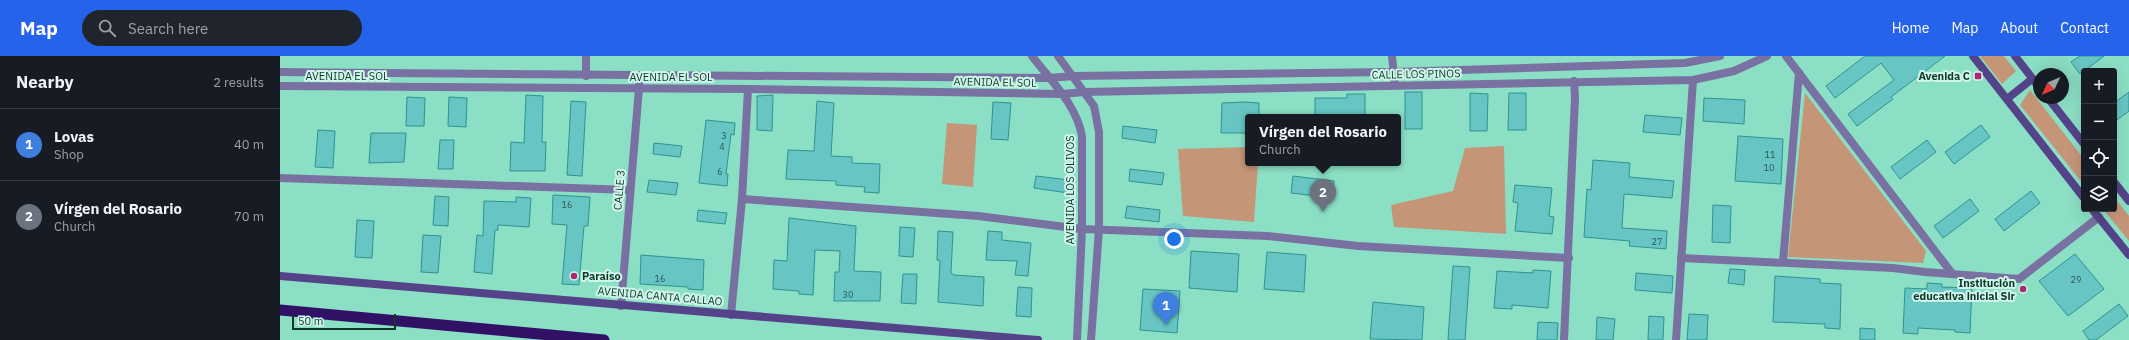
<!DOCTYPE html>
<meta charset="utf-8">
<style>
body{margin:0;font-family:"IBM Plex Sans",sans-serif;background:#20242c;color:#f1f3f6}
.controls{position:absolute;right:12px;top:12px;display:grid;overflow:hidden;border-radius:4px;box-shadow:0 4px 16px #0002}
.controls button{width:36px;height:36px;display:grid;place-items:center;padding:0;border:0;border-bottom:1px solid #363941;background:#171b24;color:#f1f3f6;font:20px sans-serif}
.compass{position:absolute;left:1753px;top:12px;width:36px;height:36px;border-radius:50%;background:#171b24;box-shadow:0 4px 16px #0002;rotate:226deg}
.scale{position:absolute;left:12px;bottom:10px;width:104px;box-sizing:border-box;padding-left:4px;border:2px solid #12362c;border-top:0;font-size:11px;line-height:14px;white-space:nowrap;color:#12362c;-webkit-text-stroke:3px #cff7e9;paint-order:stroke}
.you{position:absolute;left:894px;top:183px;width:14px;height:14px;margin:-10px;border:3px solid #fff;border-radius:50%;background:#1a73e8;box-shadow:0 0 0 6px #1a73e833}
.badge{display:grid;place-items:center;width:26px;height:26px;border-radius:50%;background:#2563eb;color:#fff;font-size:13px;font-weight:700}
.pin{position:absolute;translate:-50% -33px;filter:drop-shadow(0 1px 2px #0008)}
.pin::after{content:'';position:absolute;top:21px;width:14px;height:12px;background:inherit;clip-path:polygon(0 0,100% 0,50% 100%)}
.popup{position:absolute;left:965px;top:58px;width:156px;height:52px;box-sizing:border-box;display:grid;place-content:center;border-radius:4px;background:#171b24;filter:drop-shadow(0 1px 3px #0005);font-size:13px;white-space:nowrap;color:#9ea1a6}
.popup b{font-size:15px;color:#f1f3f6}
.popup::after{content:'';position:absolute;left:50%;top:100%;margin-left:-8px;border:8px solid transparent;border-top-color:#171b24}
.list{margin:0;padding:0;list-style:none}
h2{display:flex;justify-content:space-between;align-items:center;height:52px;margin:0;padding:0 16px;font-size:17px}
h2 small{font-size:13px;font-weight:400;color:#9ea1a6}
.list li{display:grid;grid-template-columns:26px 1fr auto;gap:12px;align-items:center;box-sizing:border-box;height:72px;padding:0 16px;border-top:1px solid #363941}
.list b{display:block;font-size:15px;white-space:nowrap}
.list p{margin:0;font-size:13px;white-space:nowrap;color:#9ea1a6}
.list em{font-size:13px;font-style:normal;color:#9ea1a6}
.icon{flex:none;width:22px;height:22px;fill:none;stroke:currentColor;stroke-width:2;stroke-linecap:round;stroke-linejoin:round}
.map{position:relative;flex:none;width:1849px;height:284px;overflow:hidden}
header{display:flex;align-items:center;gap:24px;box-sizing:border-box;height:56px;padding:0 20px;background:#2563eb;color:#fff}
header strong{font-size:19px}
nav{display:flex;gap:22px;margin-inline-start:auto;font-size:14px}
.search{width:280px;height:36px;background:#20242c;display:flex;align-items:center;gap:10px;box-sizing:border-box;padding:0 14px;border-radius:22px;color:#9ea1a6;font-size:15px}
main{display:flex}
aside{flex:1;background:#171b24}
.map>svg:first-child{display:block}
</style>
<header>
<strong>Map</strong>
<div class="search"><svg class="icon" aria-label="search" viewBox="0 0 24 24"><circle cx="10" cy="10" r="6"/><path d="M15 15l6 6"/></svg>Search here</div>
<nav><a>Home</a><a>Map</a><a>About</a><a>Contact</a></nav>
</header>
<main>
<aside>
<h2>Nearby<small>2 results</small></h2>
<ul class="list">
<li><span class="badge" style="background:#3f7fe0">1</span><div><b>Lovas</b><p>Shop</p></div><em>40 m</em></li>
<li><span class="badge" style="background:#6b7280">2</span><div><b>Vírgen del Rosario</b><p>Church</p></div><em>70 m</em></li>
</ul>
</aside>
<div class="map">
<svg width="1849" height="284" viewBox="0 0 1849 284">
<rect width="100%" height="100%" fill="#8bdfc5"/>
<!-- green -->
<g fill="#c59578">
<path d="M1700 0H1724L1736 15 1722 28Z"/>
<path d="M1750 34 1804 103V129L1740 49Z"/>
<path d="M1525 37 1646 195 1643 207 1508 201Z"/>
<path d="M667 67 697 69 693 131 662 128Z"/>
<path d="M1224 90 1226 178 1114 171 1111 149 1173 135 1185 92Z"/>
<path d="M968 91V107H978L974 166 903 160 898 93Z"/>
<path d="M1834 141 1849 160V185L1823 153H1834Z"/>
</g>
<!-- building -->
<g fill="#67c6c3" stroke="#2e9391">
<path d="M1585 0H1665L1611 41 1613 43 1577 70 1568 58 1614 24 1601 7 1555 42 1546 30Z"/>
<path d="M1800 0H1824L1800 18 1791 6Z"/>
<rect x="1125" y="36" width="17" height="37"/>
<path d="M1849 36V55L1834 66V47Z"/>
<path d="M1190 37 1208 38 1207 75H1190Z"/>
<path d="M1229 37H1246V74H1228Z"/>
<path d="M1067 38H1085V61H1035V42H1067Z"/>
<path d="M246 39 263 40 262 86H266L265 115H230L231 86 244 87Z"/>
<path d="M493 39 492 75 477 74V40Z"/>
<path d="M127 41 145 42 144 70H126Z"/>
<path d="M169 41 187 42 186 71 168 70Z"/>
<path d="M1424 42 1465 44 1464 68 1423 65Z"/>
<path d="M291 45 306 46 302 120 287 119Z"/>
<path d="M537 45 554 47 551 100 572 101V107L600 108 599 137 584 136 585 131 556 129V125L506 123 508 94 534 95Z"/>
<path d="M713 46 731 47 728 84 711 83Z"/>
<path d="M965 46 979 47V61H968V77H941L942 47Z"/>
<path d="M1365 59 1402 62 1400 79 1363 76Z"/>
<path d="M426 64 455 67 454 79 451 78 446 118H448L447 130 419 127Z"/>
<path d="M1701 69 1710 81 1674 108 1665 96Z"/>
<path d="M843 70 877 74 875 87 842 82Z"/>
<path d="M38 74 55 75 53 112 35 111Z"/>
<path d="M91 77H126L124 106 89 107Z"/>
<path d="M1458 80 1503 83 1501 128 1455 125Z"/>
<path d="M160 84H174L173 113H158Z"/>
<path d="M1647 84 1656 96 1620 123 1611 111Z"/>
<path d="M374 87 402 90 400 101 373 98Z"/>
<path d="M1313 104 1350 107 1349 121 1394 125 1392 142 1344 138 1342 172 1387 175 1386 193 1349 190 1350 185 1304 181 1307 133 1311 134Z"/>
<path d="M850 113 884 117 882 129 849 125Z"/>
<path d="M756 120 789 124 788 137 754 132Z"/>
<path d="M1013 120 1054 125 1053 142 1011 137Z"/>
<path d="M369 124 398 127 396 139 367 136Z"/>
<path d="M1235 129 1272 132 1269 160 1274 161 1272 178 1235 175 1238 147 1233 146Z"/>
<path d="M1751 135 1760 147 1724 175 1715 163Z"/>
<path d="M273 139 310 141 308 170H304L299 229 282 228 287 169 272 168Z"/>
<path d="M155 140 169 141 168 170 153 169Z"/>
<path d="M236 141 251 142 249 171 218 169V174H215L212 218 194 216 197 179 203 180 204 145 236 146Z"/>
<path d="M1690 143 1699 155 1663 182 1654 170Z"/>
<path d="M1433 149 1451 150 1450 187 1432 186Z"/>
<path d="M847 150 880 154 879 166 845 162Z"/>
<path d="M418 154 447 157 445 168 417 165Z"/>
<path d="M509 162 576 170 574 215 601 216 600 245H554L555 216H559L560 195 535 194 533 239 519 238V235L493 233 494 204 507 205Z"/>
<path d="M77 164 94 165 92 202 75 201Z"/>
<path d="M620 171 635 172 633 201 619 200Z"/>
<path d="M658 175 673 176 671 217 674 219 704 221 703 250 658 246 660 205 657 204Z"/>
<path d="M708 175 722 176V184L751 187 748 220 735 219 737 205 706 204Z"/>
<path d="M143 179 161 180 158 217 141 216Z"/>
<path d="M911 195 959 198 957 236 909 232Z"/>
<path d="M987 196 1026 199 1024 236 984 233Z"/>
<path d="M1795 198 1824 233 1788 260 1759 225Z"/>
<path d="M361 199 424 204 423 234 408 233V231L360 228Z"/>
<path d="M1173 210 1190 211 1185 284H1168Z"/>
<path d="M1450 213 1465 214 1464 229 1448 227Z"/>
<path d="M1253 214 1271 215 1268 252 1232 249V253L1214 252 1217 215 1253 217Z"/>
<path d="M1356 217 1393 220 1392 237 1355 234Z"/>
<path d="M623 218H637L636 248 621 247Z"/>
<path d="M1495 220 1540 223V227L1561 228 1560 273 1545 272V268L1493 266Z"/>
<path d="M1647 227 1662 228V231L1692 232 1690 277 1675 276V274L1638 272V278L1623 277 1625 232 1647 233Z"/>
<path d="M738 231 752 232 751 261 736 260Z"/>
<path d="M863 233 900 235 897 277 860 274Z"/>
<path d="M1093 246 1144 251 1142 284 1090 283Z"/>
<path d="M1839 248 1848 260 1816 284H1809L1803 275Z"/>
<path d="M1409 258 1428 259 1427 284H1407Z"/>
<path d="M1369 260 1384 261 1383 284H1368Z"/>
<path d="M1317 261 1335 263 1333 284H1316Z"/>
<path d="M1258 266 1278 267 1277 284H1257Z"/>
<path d="M1580 272 1595 273V284H1580Z"/>
</g>
<g fill="none" stroke-linecap="round" stroke-linejoin="round">
<!-- minor -->
<g stroke="#7971a1" stroke-width="8">
<path d="M1112 0 1115 29"/>
<path d="M1506 0 1671 216"/>
<path d="M0 16C256 20 512 20 769 22"/>
<path d="M306 20V0"/>
<path d="M0 30 468 33 782 38"/>
<path d="M0 122 349 134"/>
<path d="M462 143 698 160 802 173 987 180 1078 190 1289 202"/>
<path d="M1401 202 1613 212 1645 216 1739 223 1819 161"/>
<path d="M1503 206 1519 17"/>
<path d="M341 250 360 20"/>
<path d="M451 259 462 143 468 33"/>
<path d="M1284 284 1295 42 1294 25"/>
<path d="M1396 284 1413 24"/>
</g>
<!-- tertiary -->
<g stroke="#7971a1" stroke-width="8">
<path d="M752 0C771 25 796 48 802 80V173L797 284"/>
<path d="M778 0 814 50 819 76V173L811 284"/>
<path d="M769 22 794 20 1113 16 1405 7 1440 0"/>
<path d="M782 38 804 36 1413 24 1454 15 1487 0"/>
</g>
<!-- secondary -->
<g stroke="#544389" stroke-width="8">
<path d="M1693 0 1804 142"/>
<path d="M1735 0 1759 31"/>
<path d="M1768 42 1804 88"/>
<path d="M1727 43 1752 23"/>
<path d="M1834 126 1849 145"/>
<path d="M1812 153 1849 199"/>
<path d="M0 220 758 284"/>
</g>
<!-- trunk -->
<path stroke="#311166" stroke-width="11" d="M0 254 324 284"/>
</g>
<!-- markers -->
<g fill="#ad2870" stroke="#cff7e9" stroke-width="1.5">
<rect x="1694" y="16" width="8" height="8" rx="2"/>
<circle cx="294" cy="220" r="4"/>
<circle cx="1743" cy="233" r="4"/>
</g>
<g text-anchor="middle" stroke-width="4" stroke-linejoin="round" paint-order="stroke">
<!-- number labels -->
<g font-size="9" fill="#275a52">
<text x="444" y="83">3</text>
<text x="442" y="94">4</text>
<text x="1490" y="102">11</text>
<text x="1489" y="115">10</text>
<text x="440" y="119">6</text>
<text x="287" y="152">16</text>
<text x="1377" y="189">27</text>
<text x="380" y="226">16</text>
<text x="1796" y="227">29</text>
<text x="568" y="242">30</text>
</g>
<!-- street labels -->
<g font-size="11" fill="#12362c" stroke="#cff7e9">
<text transform="translate(1136 18) rotate(-1)" y="4">CALLE LOS PINOS</text>
<text x="67" y="24">AVENIDA EL SOL</text>
<text x="391" y="25">AVENIDA EL SOL</text>
<text transform="translate(715 26) rotate(1)" y="4">AVENIDA EL SOL</text>
<text transform="translate(339 134) rotate(-85)" y="4">CALLE 3</text>
<text transform="translate(790 134) rotate(-90)" y="4">AVENIDA LOS OLIVOS</text>
<text transform="translate(380 240) rotate(5)" y="4">AVENIDA CANTA CALLAO</text>
</g>
<!-- poi labels -->
<g font-size="11" font-weight="bold" fill="#12362c" stroke="#cff7e9" text-anchor="end">
<text x="1690" y="24">Avenida C</text>
<text x="302" y="224" text-anchor="start">Paraíso</text>
<text x="1735" y="231">Institución<tspan x="1735" dy="13">educativa inicial Sir</tspan></text>
</g>
</g>
</svg>
<div class="controls">
<button>+</button>
<button>−</button>
<button><svg class="icon" aria-label="locate" viewBox="0 0 24 24"><circle cx="12" cy="12" r="6"/><path d="M12 2v4M12 18v4M2 12h4M18 12h4"/></svg></button>
<button><svg class="icon" aria-label="layers" viewBox="0 0 24 24"><path d="M12 4l9 5-9 5-9-5zM3 14l9 5 9-5"/></svg></button>
</div>
<svg class="compass" viewBox="-18 -18 36 36"><path d="M0-13l5 13h-10z" fill="#e53935"/><path d="M0 13l5-13h-10z" fill="#9ea1a6"/></svg>
<div class="scale">50 m</div>
<div class="you"></div>
<div class="pin badge" style="left:886px;top:269px;background:#3f7fe0">1</div>
<div class="pin badge" style="left:1043px;top:156px;background:#6b7280">2</div>
<div class="popup"><b>Vírgen del Rosario</b>Church</div>
</div>
</main>
